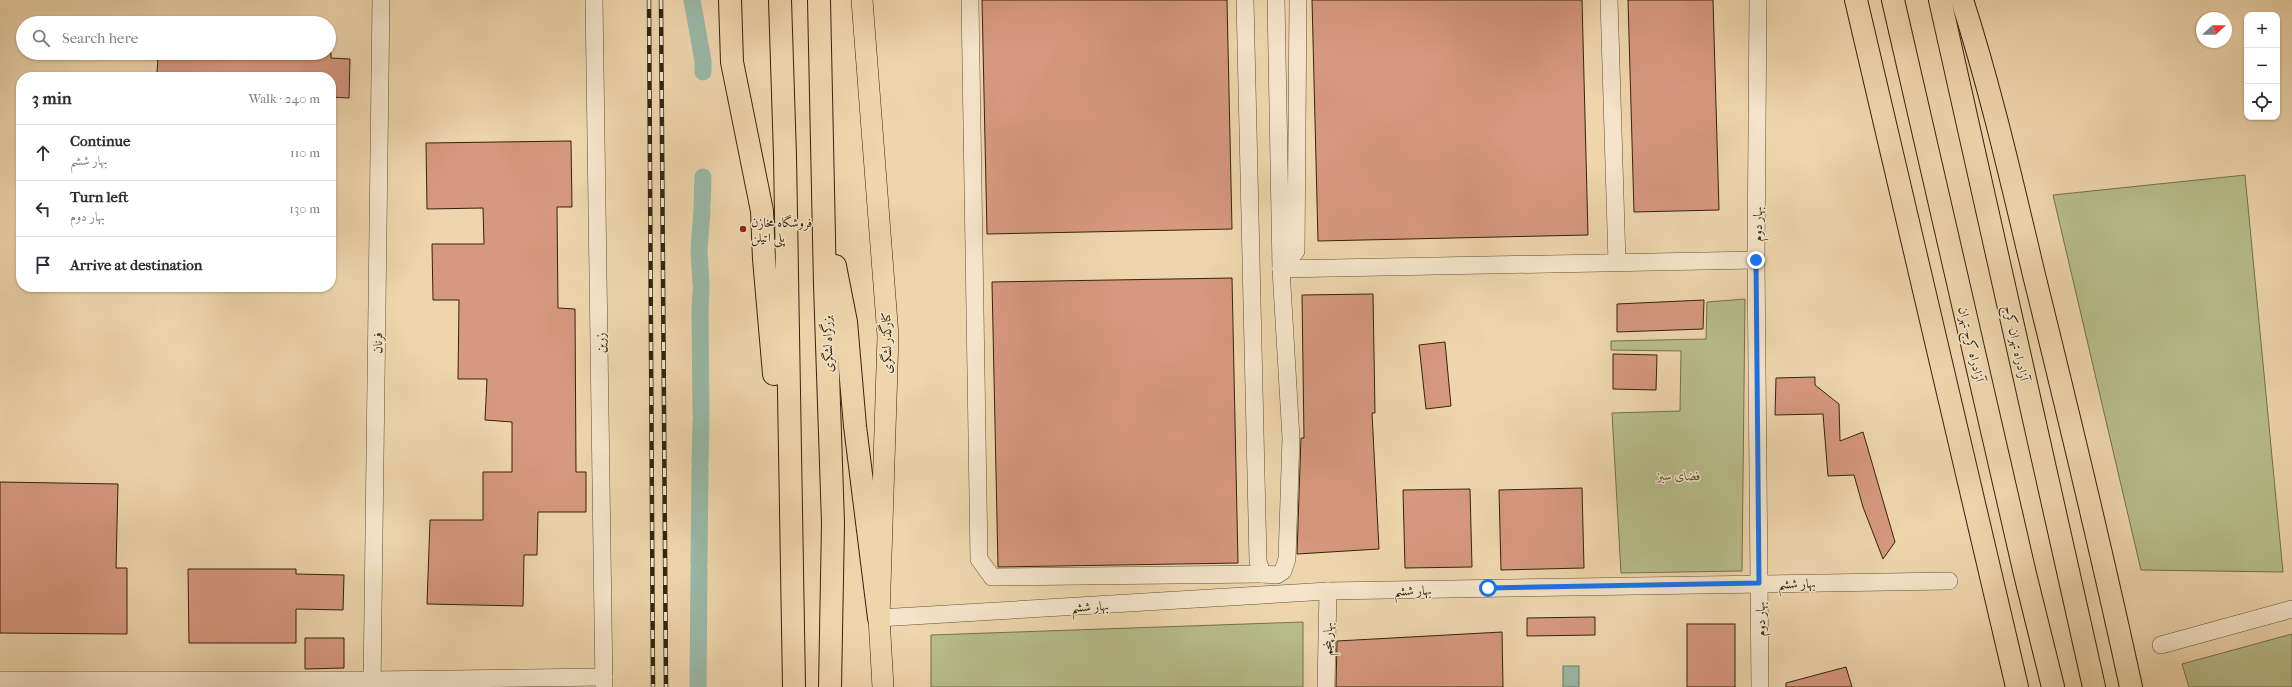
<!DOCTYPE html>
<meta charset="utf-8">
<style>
body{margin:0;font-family:"IM FELL French Canon",Amiri,serif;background:#f2f2f3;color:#2b2b33}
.controls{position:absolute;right:12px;top:12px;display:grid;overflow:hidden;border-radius:8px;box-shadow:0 1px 3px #0004}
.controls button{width:36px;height:36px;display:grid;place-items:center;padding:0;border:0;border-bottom:1px solid #e1e1e2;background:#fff;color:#2b2b33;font:20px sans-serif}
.compass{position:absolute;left:2196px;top:12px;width:36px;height:36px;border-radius:50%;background:#fff;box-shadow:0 1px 3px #0004;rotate:69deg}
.stop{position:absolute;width:12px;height:12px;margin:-9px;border:3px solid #1a73e8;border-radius:50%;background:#fff}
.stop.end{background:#1a73e8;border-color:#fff;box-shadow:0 1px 4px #0008}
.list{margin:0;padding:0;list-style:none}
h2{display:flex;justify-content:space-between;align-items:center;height:52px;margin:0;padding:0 16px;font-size:17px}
h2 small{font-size:13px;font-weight:400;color:#7c7c81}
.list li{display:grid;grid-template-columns:26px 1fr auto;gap:12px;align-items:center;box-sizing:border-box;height:56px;padding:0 16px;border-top:1px solid #e1e1e2}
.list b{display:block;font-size:15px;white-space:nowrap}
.list p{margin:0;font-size:13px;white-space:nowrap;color:#7c7c81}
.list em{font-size:13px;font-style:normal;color:#7c7c81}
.icon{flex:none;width:22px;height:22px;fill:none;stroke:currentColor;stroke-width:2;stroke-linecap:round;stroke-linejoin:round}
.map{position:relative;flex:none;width:2292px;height:687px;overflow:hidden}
.search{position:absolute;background:#fff;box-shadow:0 1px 3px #0004;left:16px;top:16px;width:320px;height:44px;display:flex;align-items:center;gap:10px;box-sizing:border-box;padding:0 14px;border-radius:22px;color:#7c7c81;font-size:15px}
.panel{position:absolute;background:#fff;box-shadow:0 1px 3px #0004;left:16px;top:72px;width:320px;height:220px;border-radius:16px}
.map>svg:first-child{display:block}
</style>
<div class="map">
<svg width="2292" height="687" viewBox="0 0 2292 687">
<rect width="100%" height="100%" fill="#eed5ac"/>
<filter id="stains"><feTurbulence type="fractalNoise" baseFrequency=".005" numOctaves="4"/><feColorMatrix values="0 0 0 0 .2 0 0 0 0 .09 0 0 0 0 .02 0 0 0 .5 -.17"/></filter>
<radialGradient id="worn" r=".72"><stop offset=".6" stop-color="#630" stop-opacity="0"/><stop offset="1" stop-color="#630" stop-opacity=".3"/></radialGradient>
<!-- green -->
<g fill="#b7bd8a" stroke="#75704c">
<path d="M2245 175 2283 572 2141 570 2053 195Z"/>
<path d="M1745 299 1742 571 1621 573 1612 413 1680 411 1681 351 1611 350V341L1706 339 1707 302Z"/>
<path d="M1303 622V687H931V635Z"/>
<path d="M2292 634V687H2189L2182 664Z"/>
</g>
<!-- water -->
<rect fill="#99b9a8" stroke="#707d6b" x="1563" y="666" width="16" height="21"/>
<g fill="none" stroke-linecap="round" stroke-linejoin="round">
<!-- canal -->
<g stroke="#99b9a8" stroke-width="17">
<path d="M692 0 703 61V72"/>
<path d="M702 204 703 177"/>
<path d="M701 284 699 250 702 210"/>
<path d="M701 415 700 310 701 291"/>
<path d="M700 462 701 422"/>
<path d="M699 563 700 469"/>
<path d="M698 687 699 569"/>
</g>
</g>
<!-- building -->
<g fill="#d6987e" stroke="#33240f">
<path d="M982 0H1227L1232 229 987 234Z"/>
<path d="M1312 0H1582L1588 235 1318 241Z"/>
<path d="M1628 0H1713L1719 210 1634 212Z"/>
<path d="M179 53H331V58L350 59 349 98 331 97V77H171V74L157 73 158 57 179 58Z"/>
<path d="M571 141 572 207H557L558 308 575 309 576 472H586V512H538L537 555H524L523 606 427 604 430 520H483V472H512V422L485 420 487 379H458L459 300H433L432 244H484L483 208 427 209 426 143Z"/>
<path d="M1232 278 1238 563 998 567 992 282Z"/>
<path d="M1373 294 1375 413H1372L1379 549 1297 554 1301 438H1304L1302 295Z"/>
<path d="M1704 300 1703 329 1617 332V304Z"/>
<path d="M1445 342 1451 406 1426 409 1419 345Z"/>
<path d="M1613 354 1657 355 1656 390 1613 389Z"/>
<path d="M1815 377V385L1839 404 1840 441 1863 432 1895 542 1883 559 1863 507 1854 475 1828 476 1823 414 1775 415 1776 378Z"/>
<path d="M0 482 118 484 116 568H127V634L0 633Z"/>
<path d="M1582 488 1584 568 1501 570 1499 490Z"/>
<path d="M1470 489 1472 567 1405 568 1403 490Z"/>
<path d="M188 569H296V574L344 575 343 610 296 609V643H189Z"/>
<path d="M1595 617V635L1527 636V618Z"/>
<rect x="1687" y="624" width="48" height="63"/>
<path d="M1502 632 1503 687H1336L1337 641Z"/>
<path d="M305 638H344V668L305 669Z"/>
<path d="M1846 667 1852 687H1786V683Z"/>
</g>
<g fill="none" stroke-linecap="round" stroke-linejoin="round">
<defs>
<g id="minor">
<path d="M594 0 604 687"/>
<path d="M970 0 979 559 992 577 1262 574"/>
<path d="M1245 0 1258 561 1262 574 1277 575 1283 571 1287 559 1291 438 1281 269 1276 0"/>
<path d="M1609 0 1617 262"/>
<path d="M1758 0 1756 260 1760 687"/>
<path d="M1281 269 1756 260"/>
<path d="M1281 269 1296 251 1298 0"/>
<path d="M879 618 1328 591 1949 581"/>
<path d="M2161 645 2292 609"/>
<path d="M0 680H372L604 677"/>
<path d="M372 687 381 0"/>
<path d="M1326 687 1328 591"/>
</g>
<path id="major" d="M862 0 888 336 879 618 883 687"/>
<g id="highway">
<path d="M730 0 732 62 762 211 764 259 774 374"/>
<path d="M780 0 785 156 794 687"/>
<path d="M819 0 825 285 833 523 830 687"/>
<path d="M1856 0 2017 687"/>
<path d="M1893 0 2025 574 2053 687"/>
<path d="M1940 0 2094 687"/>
<path d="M1962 0C1991 90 2012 183 2034 275 2068 412 2101 549 2131 687"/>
<path d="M835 266 846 322 855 426 879 618"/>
</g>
</defs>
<!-- minor casing -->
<use href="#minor" stroke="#625036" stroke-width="18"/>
<!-- major casing -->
<use href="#major" stroke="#33240f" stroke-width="22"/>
<!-- highway casing -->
<use href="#highway" stroke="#33240f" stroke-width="24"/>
<!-- minor -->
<use href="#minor" stroke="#f4e4c9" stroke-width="17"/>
<!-- major -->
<use href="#major" stroke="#eed5ac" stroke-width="21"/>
<!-- highway -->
<use href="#highway" stroke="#eed5ac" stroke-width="22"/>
<defs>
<g id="rail">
<path d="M649 0 653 687"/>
<path d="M661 0 666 687"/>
</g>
</defs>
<!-- rail casing -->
<use href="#rail" stroke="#33240f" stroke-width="4.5"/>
<!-- rail -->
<use href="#rail" stroke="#f4e4c9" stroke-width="3" stroke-dasharray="9" stroke-linecap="butt"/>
</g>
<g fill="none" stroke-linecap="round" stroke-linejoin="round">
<!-- route -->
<path stroke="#1a73e8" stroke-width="5" d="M1488 588 1759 583 1756 260"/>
</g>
<!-- markers -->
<circle fill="#8f2418" stroke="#f4e4c9" stroke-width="1.5" cx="743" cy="229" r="4"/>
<g text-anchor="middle" stroke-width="3" stroke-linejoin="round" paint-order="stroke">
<!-- poi labels -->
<g font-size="13" fill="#33240f" stroke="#f4e4c9" text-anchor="start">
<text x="751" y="227">فروشگاه مخازن<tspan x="751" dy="15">پلی اتیلن</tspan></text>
</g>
<!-- street labels -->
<g font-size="13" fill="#33240f" stroke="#f4e4c9">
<text transform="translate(1757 224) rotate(-90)" y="5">بهار دوم</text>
<text transform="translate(377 343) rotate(-89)" y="5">فرنان</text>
<text transform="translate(600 343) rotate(-91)" y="5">زرین</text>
<text transform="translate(886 343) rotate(-91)" y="5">کنارگذر لشگری</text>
<text transform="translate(2017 343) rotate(78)" y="5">آزادراه تهران-کرج</text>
<text transform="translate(827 344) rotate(-92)" y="5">بزرگراه لشگری</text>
<text transform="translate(1972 344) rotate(77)" y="5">آزادراه کرج-تهران</text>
<text transform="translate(1797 583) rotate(-1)" y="5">بهار ششم</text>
<text transform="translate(1413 590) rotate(-1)" y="5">بهار ششم</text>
<text transform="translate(1090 606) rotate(-3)" y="5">بهار ششم</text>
<text transform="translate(1760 619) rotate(-91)" y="5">بهار دوم</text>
<text transform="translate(1327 639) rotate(-89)" y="5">بهار پنجم</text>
</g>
<!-- park labels -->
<g font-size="13" font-style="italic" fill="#544a2e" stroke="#f4e4c9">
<text x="1679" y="480">فضای سبز</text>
</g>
</g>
<rect width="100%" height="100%" filter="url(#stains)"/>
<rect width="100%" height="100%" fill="url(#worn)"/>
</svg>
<div class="controls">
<button>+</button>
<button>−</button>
<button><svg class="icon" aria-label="locate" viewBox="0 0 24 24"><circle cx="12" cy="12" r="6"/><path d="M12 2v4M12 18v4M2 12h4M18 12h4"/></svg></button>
</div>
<svg class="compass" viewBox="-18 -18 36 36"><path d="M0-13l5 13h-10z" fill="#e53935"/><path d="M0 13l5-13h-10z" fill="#7c7c81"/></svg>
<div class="stop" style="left:1488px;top:588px"></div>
<div class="stop end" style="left:1756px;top:260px"></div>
<div class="search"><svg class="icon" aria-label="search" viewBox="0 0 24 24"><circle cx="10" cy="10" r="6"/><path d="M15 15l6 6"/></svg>Search here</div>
<section class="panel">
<h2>3 min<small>Walk · 240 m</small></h2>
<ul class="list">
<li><svg class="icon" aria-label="ahead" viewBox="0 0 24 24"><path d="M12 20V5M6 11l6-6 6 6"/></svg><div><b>Continue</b><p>بهار ششم</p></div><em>110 m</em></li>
<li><svg class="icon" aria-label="left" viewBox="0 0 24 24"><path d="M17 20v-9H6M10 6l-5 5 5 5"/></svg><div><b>Turn left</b><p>بهار دوم</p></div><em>130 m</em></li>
<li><svg class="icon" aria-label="arrive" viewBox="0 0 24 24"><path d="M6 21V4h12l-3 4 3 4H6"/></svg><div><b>Arrive at destination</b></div></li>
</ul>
</section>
</div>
